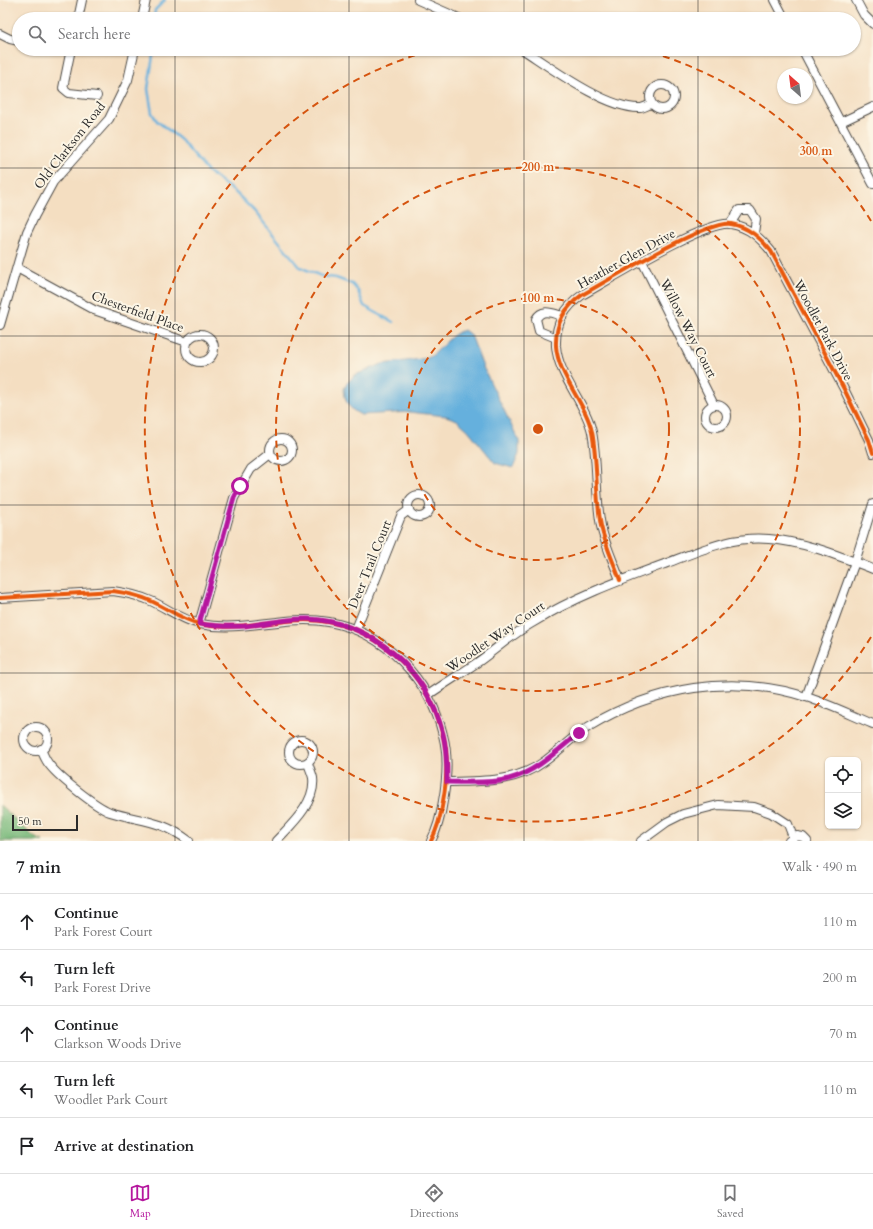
<!DOCTYPE html>
<meta charset="utf-8">
<style>
body{margin:0;font-family:Cardo,serif;background:#f2f2f2;color:#202124}
.controls{position:absolute;right:12px;bottom:12px;display:grid;overflow:hidden;border-radius:6px;box-shadow:0 1px 3px #0004}
.controls button{width:36px;height:36px;display:grid;place-items:center;padding:0;border:0;border-bottom:1px solid #e0e0e0;background:#fff;color:#202124;font:20px sans-serif}
.compass{position:absolute;left:777px;top:68px;width:36px;height:36px;border-radius:50%;background:#fff;box-shadow:0 1px 3px #0004;rotate:332deg}
.scale{position:absolute;left:12px;bottom:10px;width:66px;box-sizing:border-box;padding-left:4px;border:2px solid #2b2b2b;border-top:0;font-size:11px;line-height:14px;white-space:nowrap;color:#2b2b2b;-webkit-text-stroke:3px #fcf5e5;paint-order:stroke}
.stop{position:absolute;width:12px;height:12px;margin:-9px;border:3px solid #b5179e;border-radius:50%;background:#fff}
.stop.end{background:#b5179e;border-color:#fff;box-shadow:0 1px 4px #0008}
.list{margin:0;padding:0;list-style:none}
h2{display:flex;justify-content:space-between;align-items:center;height:52px;margin:0;padding:0 16px;font-size:17px}
h2 small{font-size:13px;font-weight:400;color:#757577}
.list li{display:grid;grid-template-columns:26px 1fr auto;gap:12px;align-items:center;box-sizing:border-box;height:56px;padding:0 16px;border-top:1px solid #e0e0e0}
.list b{display:block;font-size:15px;white-space:nowrap}
.list p{margin:0;font-size:13px;white-space:nowrap;color:#757577}
.list em{font-size:13px;font-style:normal;color:#757577}
.icon{flex:none;width:22px;height:22px;fill:none;stroke:currentColor;stroke-width:2;stroke-linecap:round;stroke-linejoin:round}
.map{position:relative;flex:none;width:873px;height:841px;overflow:hidden}
.search{position:absolute;background:#fff;box-shadow:0 1px 3px #0004;left:12px;right:12px;top:12px;height:44px;display:flex;align-items:center;gap:10px;box-sizing:border-box;padding:0 14px;border-radius:22px;color:#757577;font-size:15px}
.sheet{height:332px;background:#fff}
nav{display:flex;justify-content:space-around;align-items:center;box-sizing:border-box;height:56px;border-top:1px solid #e0e0e0;background:#fff;font-size:11px;color:#757577}
nav a{display:grid;justify-items:center;gap:2px}
nav .on{color:#b5179e}
.map>svg:first-child{display:block}
</style>
<div class="map">
<svg width="873" height="841" viewBox="0 0 873 841">
<rect width="100%" height="100%" fill="#fcf5e5"/>
<filter id="ink" filterUnits="userSpaceOnUse"><feTurbulence type="fractalNoise" baseFrequency=".025" numOctaves="2"/><feDisplacementMap in="SourceGraphic" scale="8" xChannelSelector="R" yChannelSelector="G"/><feConvolveMatrix kernelMatrix="1 2 1 2 8 2 1 2 1" color-interpolation-filters="sRGB"/></filter>
<filter id="wash" filterUnits="userSpaceOnUse"><feTurbulence type="fractalNoise" baseFrequency=".012" numOctaves="4" result="noise"/><feDisplacementMap in="SourceGraphic" scale="16" xChannelSelector="R" yChannelSelector="G"/><feGaussianBlur stdDeviation="0.9" result="paint"/><feColorMatrix in="noise" values="0 0 0 0 0 0 0 0 0 0 0 0 0 0 0 0 0 1.4 0 .05"/><feComposite in="paint" operator="in"/></filter>
<g filter="url(#wash)">
<rect width="100%" height="100%" fill="#f4dec1"/>
<!-- forest -->
<path fill="#78b97a" stroke="#527252" d="M0 805 34 837 43 841H0Z"/>
<!-- water -->
<path fill="#65b0dd" stroke="#486e84" d="M464 330 471 335 483 367 519 441V454L513 468 495 463 468 430 457 420 446 416 409 412 361 415 354 411 348 405 345 397 344 389 347 383 355 375 382 364 428 358C441 351 449 334 464 330Z"/>
<g fill="none" stroke-linecap="round" stroke-linejoin="round">
<!-- stream -->
<g stroke="#65b0dd" stroke-width="2.5">
<path d="M154 19 155 10 165 0"/>
<path d="M154 49 148 89 152 113 157 121 181 140 207 171 237 194 254 211 300 267 321 276 336 278 352 284 358 291 364 306 393 322"/>
</g>
</g>
</g>
<g filter="url(#ink)">
<g fill="none" stroke-linecap="round" stroke-linejoin="round">
<defs>
<g id="minor">
<path d="M418 0 461 19"/>
<path d="M775 0 785 19"/>
<path d="M856 0 864 15 873 24"/>
<path d="M78 19 82 0"/>
<path d="M142 19 146 0"/>
<path d="M0 34 10 39 19 41"/>
<path d="M71 49 63 88 69 93 97 96"/>
<path d="M522 49C550 67 606 109 640 108 643 108 648 105 651 104"/>
<path d="M802 49 873 184"/>
<circle cx="662" cy="97" r="12"/>
<path d="M841 122 873 107"/>
<path d="M730 224 739 210H750L756 219 754 233"/>
<path d="M642 261 714 405"/>
<path d="M17 268 94 310 187 342"/>
<path d="M0 325 27 232 35 215 53 182 109 119 128 80 135 49"/>
<circle cx="200" cy="348" r="14"/>
<path d="M556 338 539 331 536 319C542 308 552 313 562 316"/>
<circle cx="716" cy="416" r="11"/>
<circle cx="281" cy="450" r="11"/>
<circle cx="419" cy="506" r="11"/>
<path d="M620 580C614 563 605 545 601 526 595 495 598 463 592 432 586 403 558 376 556 346 555 323 565 307 582 295 609 280 706 220 731 224 749 227 760 238 771 251L845 391 869 440 873 453"/>
<path d="M0 598 113 591C127 593 138 595 151 601 167 608 182 620 200 624 244 633 285 614 329 622 385 632 430 680 443 735 449 757 447 779 443 801 441 815 438 828 431 841"/>
<path d="M199 624 234 498 251 469 270 454"/>
<path d="M356 629 401 516 409 510"/>
<path d="M428 695C444 684 462 673 478 662 496 649 513 634 532 623 574 597 621 580 667 563 702 550 730 536 769 539 806 542 839 556 873 569"/>
<path d="M806 697 855 562 873 504"/>
<circle cx="36" cy="739" r="12"/>
<circle cx="301" cy="752" r="12"/>
<path d="M41 749C43 754 45 759 48 763 57 776 96 807 110 812 142 822 160 819 189 841"/>
<path d="M447 782C482 781 516 783 545 761 560 750 572 737 588 727 654 687 732 673 806 697 829 704 851 715 873 724"/>
<path d="M276 841C291 825 316 803 313 778 312 773 309 767 308 763"/>
<path d="M641 841 667 822 683 814 718 805 754 807 771 813 788 824 793 837"/>
<path d="M789 841 797 836 803 837 807 841"/>
</g>
</defs>
<!-- minor casing -->
<use href="#minor" stroke="#494642" stroke-width="10"/>
<!-- minor -->
<use href="#minor" stroke="#fff" stroke-width="8"/>
<defs>
<g id="cycleway">
<path d="M620 580C614 563 605 545 601 526 595 495 598 463 592 432 586 403 558 376 556 346 555 323 565 307 582 295 609 280 706 220 731 224 749 227 760 238 771 251L845 391 869 440 873 453"/>
<path d="M0 598 113 591C127 593 138 595 151 601 167 608 182 620 200 624 244 633 285 614 329 622 385 632 430 680 443 735 449 757 447 779 443 801 441 815 438 828 431 841"/>
</g>
</defs>
<!-- cycleway casing -->
<use href="#cycleway" stroke="#fcf5e5" stroke-width="6"/>
<!-- cycleway -->
<use href="#cycleway" stroke="#e8590c" stroke-width="4"/>
</g>
</g>
<g fill="none" stroke-linecap="round" stroke-linejoin="round" filter="url(#ink)">
<!-- route -->
<path stroke="#b5179e" stroke-width="5" d="M240 486 234 498 199 624C215 626 229 627 244 626 266 624 286 618 308 619 374 622 427 671 443 734 447 750 447 766 447 782 467 782 489 784 509 779 536 772 558 750 579 733"/>
</g>
<!-- grid -->
<path fill="none" stroke="#2b2b2b" stroke-width="1" stroke-opacity="0.55" d="M175 0V19M349 0V19M524 0V19M698 0V19M175 49V841M349 49V841M524 49V841M698 49V841M0 168H873M0 336H873M0 505H873M0 673H873"/>
<!-- distance rings -->
<g fill="none" stroke="#d5540f" stroke-width="2" stroke-dasharray="7 5">
<circle cx="538" cy="429" r="131"/>
<circle cx="538" cy="429" r="262"/>
<path d="M871 637A393 393 0 1 1 436 49M640 49A393 393 0 0 1 871 221"/>
</g>
<g text-anchor="middle" stroke-width="4" stroke-linejoin="round" paint-order="stroke">
<!-- street labels -->
<g font-size="13" fill="#2b2b2b" stroke="#fcf5e5">
<text transform="translate(69 145) rotate(-52)" y="5">Old Clarkson Road</text>
<text transform="translate(626 258) rotate(-29)" y="5">Heather Glen Drive</text>
<text transform="translate(138 311) rotate(20)" y="5">Chesterfield Place</text>
<text transform="translate(689 328) rotate(63)" y="5">Willow Way Court</text>
<text transform="translate(824 330) rotate(62)" y="5">Woodlet Park Drive</text>
<text transform="translate(369 564) rotate(-68)" y="5">Deer Trail Court</text>
<text transform="translate(495 636) rotate(-34)" y="5">Woodlet Way Court</text>
</g>
</g>
<circle cx="538" cy="429" r="6" fill="#d5540f" stroke="#fcf5e5" stroke-width="2"/>
<g font-size="12" text-anchor="middle" font-weight="bold" fill="#d5540f" stroke="#fcf5e5" stroke-width="4" stroke-linejoin="round" paint-order="stroke">
<text x="816" y="155">300 m</text>
<text x="538" y="171">200 m</text>
<text x="538" y="302">100 m</text>
</g>
</svg>
<div class="controls">
<button><svg class="icon" aria-label="locate" viewBox="0 0 24 24"><circle cx="12" cy="12" r="6"/><path d="M12 2v4M12 18v4M2 12h4M18 12h4"/></svg></button>
<button><svg class="icon" aria-label="layers" viewBox="0 0 24 24"><path d="M12 4l9 5-9 5-9-5zM3 14l9 5 9-5"/></svg></button>
</div>
<svg class="compass" viewBox="-18 -18 36 36"><path d="M0-13l5 13h-10z" fill="#e53935"/><path d="M0 13l5-13h-10z" fill="#757577"/></svg>
<div class="scale">50 m</div>
<div class="stop" style="left:240px;top:486px"></div>
<div class="stop end" style="left:579px;top:733px"></div>
<div class="search"><svg class="icon" aria-label="search" viewBox="0 0 24 24"><circle cx="10" cy="10" r="6"/><path d="M15 15l6 6"/></svg>Search here</div>
</div>
<section class="sheet">
<h2>7 min<small>Walk · 490 m</small></h2>
<ul class="list">
<li><svg class="icon" aria-label="ahead" viewBox="0 0 24 24"><path d="M12 20V5M6 11l6-6 6 6"/></svg><div><b>Continue</b><p>Park Forest Court</p></div><em>110 m</em></li>
<li><svg class="icon" aria-label="left" viewBox="0 0 24 24"><path d="M17 20v-9H6M10 6l-5 5 5 5"/></svg><div><b>Turn left</b><p>Park Forest Drive</p></div><em>200 m</em></li>
<li><svg class="icon" aria-label="ahead" viewBox="0 0 24 24"><path d="M12 20V5M6 11l6-6 6 6"/></svg><div><b>Continue</b><p>Clarkson Woods Drive</p></div><em>70 m</em></li>
<li><svg class="icon" aria-label="left" viewBox="0 0 24 24"><path d="M17 20v-9H6M10 6l-5 5 5 5"/></svg><div><b>Turn left</b><p>Woodlet Park Court</p></div><em>110 m</em></li>
<li><svg class="icon" aria-label="arrive" viewBox="0 0 24 24"><path d="M6 21V4h12l-3 4 3 4H6"/></svg><div><b>Arrive at destination</b></div></li>
</ul>
</section>
<nav>
<a class="on"><svg class="icon" aria-label="map" viewBox="0 0 24 24"><path d="M3 6l6-2 6 2 6-2v14l-6 2-6-2-6 2zM9 4v14M15 6v14"/></svg>Map</a>
<a><svg class="icon" aria-label="directions" viewBox="0 0 24 24"><path d="M12 3l9 9-9 9-9-9zM9 14v-3h6M13 9l2 2-2 2"/></svg>Directions</a>
<a><svg class="icon" aria-label="saved" viewBox="0 0 24 24"><path d="M7 4h10v16l-5-4-5 4z"/></svg>Saved</a>
</nav>
